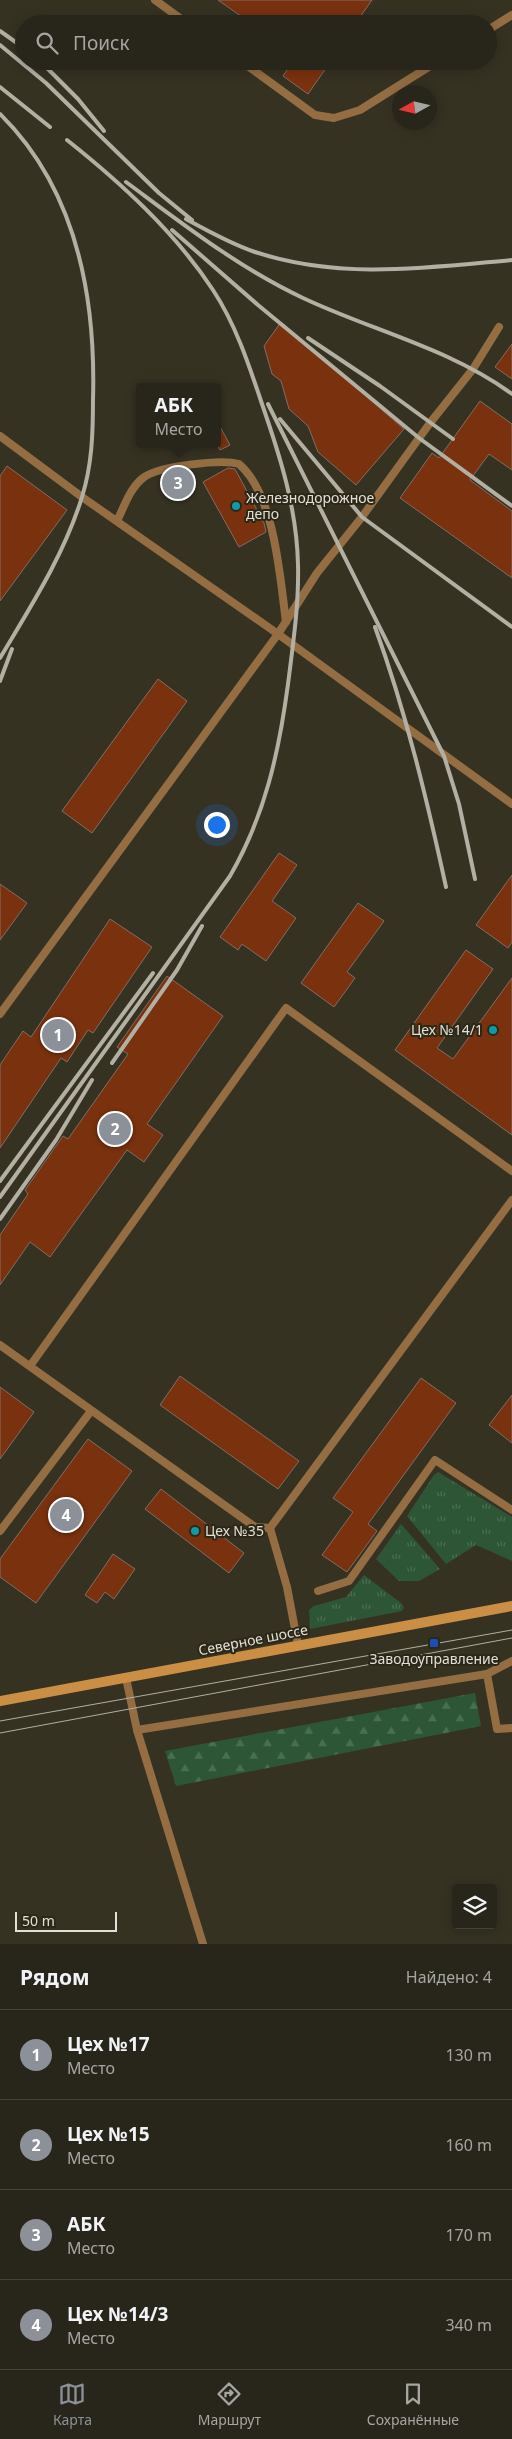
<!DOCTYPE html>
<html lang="ru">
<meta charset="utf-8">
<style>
body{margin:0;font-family:"Noto Sans",sans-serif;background:#343227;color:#f1f3f6}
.controls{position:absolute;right:15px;bottom:15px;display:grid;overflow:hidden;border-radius:5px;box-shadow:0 2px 12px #0003}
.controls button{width:45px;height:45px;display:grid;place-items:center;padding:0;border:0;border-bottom:1px solid #444339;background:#28261a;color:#f1f3f6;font:25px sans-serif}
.compass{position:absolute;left:392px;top:85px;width:45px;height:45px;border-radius:50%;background:#28261a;box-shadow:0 2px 12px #0003;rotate:262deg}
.scale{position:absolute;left:15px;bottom:12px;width:102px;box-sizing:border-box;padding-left:5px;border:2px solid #e2e0d6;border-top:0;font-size:14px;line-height:18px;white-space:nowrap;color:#e2e0d6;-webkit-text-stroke:4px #2b2818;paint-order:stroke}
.you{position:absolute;left:216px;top:824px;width:18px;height:18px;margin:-12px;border:4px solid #fff;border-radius:50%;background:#1a73e8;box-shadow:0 0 0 8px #1a73e833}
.badge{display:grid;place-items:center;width:32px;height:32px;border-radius:50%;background:#8c9099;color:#fff;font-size:16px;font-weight:700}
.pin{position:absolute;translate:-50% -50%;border:2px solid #fff;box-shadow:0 1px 5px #0006}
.popup{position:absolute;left:136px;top:383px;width:85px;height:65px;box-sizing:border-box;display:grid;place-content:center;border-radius:5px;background:#28261a;filter:drop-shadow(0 1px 4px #0005);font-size:16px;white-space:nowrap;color:#a5a5a2}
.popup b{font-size:19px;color:#f1f3f6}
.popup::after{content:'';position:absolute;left:50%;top:100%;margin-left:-10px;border:10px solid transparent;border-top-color:#28261a}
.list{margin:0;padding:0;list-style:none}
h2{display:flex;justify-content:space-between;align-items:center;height:65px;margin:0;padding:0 20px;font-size:21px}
h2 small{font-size:16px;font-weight:400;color:#a5a5a2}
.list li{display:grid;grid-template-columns:32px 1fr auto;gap:15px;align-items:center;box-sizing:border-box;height:90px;padding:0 20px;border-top:1px solid #444339}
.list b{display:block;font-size:19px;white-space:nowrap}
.list p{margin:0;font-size:16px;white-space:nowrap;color:#a5a5a2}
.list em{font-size:16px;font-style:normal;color:#a5a5a2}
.icon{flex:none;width:28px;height:28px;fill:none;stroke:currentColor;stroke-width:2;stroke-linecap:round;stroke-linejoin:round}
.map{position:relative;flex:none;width:512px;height:1944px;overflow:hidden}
.search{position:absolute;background:#28261a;box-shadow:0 2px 12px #0003;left:15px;right:15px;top:15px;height:55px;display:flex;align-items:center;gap:12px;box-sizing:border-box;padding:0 18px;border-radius:28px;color:#a5a5a2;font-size:19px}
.sheet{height:425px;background:#28261a}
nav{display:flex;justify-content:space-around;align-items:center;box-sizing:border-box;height:70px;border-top:1px solid #444339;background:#28261a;font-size:14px;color:#a5a5a2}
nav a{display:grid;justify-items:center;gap:2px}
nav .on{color:#8c9099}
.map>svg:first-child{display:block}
</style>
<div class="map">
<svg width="512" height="1944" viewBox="0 0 512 1944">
<defs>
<pattern id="grass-tufts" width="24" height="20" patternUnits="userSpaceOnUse" patternTransform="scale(1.25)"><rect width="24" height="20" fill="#2d5636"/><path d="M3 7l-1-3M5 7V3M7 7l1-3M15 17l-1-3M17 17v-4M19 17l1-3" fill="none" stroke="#4b6e52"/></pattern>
<pattern id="forest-firs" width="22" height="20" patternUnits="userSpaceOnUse" patternTransform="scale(1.25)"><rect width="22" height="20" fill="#2d5636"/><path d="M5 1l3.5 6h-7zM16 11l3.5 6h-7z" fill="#4b6e52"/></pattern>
</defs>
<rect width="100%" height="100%" fill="#363222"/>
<!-- grass -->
<g fill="url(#grass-tufts)">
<path d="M438 1472 512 1517V1561L476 1545 446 1564 407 1516 434 1475Z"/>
<path d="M401 1524 440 1569 419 1581H399L376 1559Z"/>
<path d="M364 1575 401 1603 404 1607 402 1611 310 1629 309 1610 314 1606 346 1597Z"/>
</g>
<!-- forest -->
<path fill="url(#forest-firs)" d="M475 1693 481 1726 176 1786 165 1751Z"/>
<!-- building -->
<g fill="#7a320e" stroke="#816d65">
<path d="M218 0H372L360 17 370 24H252Z"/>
<path d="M293 61H331L308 94 283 76Z"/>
<path d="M281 322 404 429 356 485 318 452 308 426 289 409 281 381 272 374 264 346Z"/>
<path d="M512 344V379L495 367Z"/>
<path d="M480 401 512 424V470L489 454 470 480 512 511V578L400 498 432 453 439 458Z"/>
<path d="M217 421 230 445 220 450 217 445Z"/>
<path d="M7 466 67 510 0 601V476Z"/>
<path d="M228 468 235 469 264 523 266 532 239 547 203 482Z"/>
<path d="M179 473 187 486 177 492 169 480Z"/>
<path d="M158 679 187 701 92 833 62 811Z"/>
<path d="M279 853 297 865 272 901 296 918 266 961 242 944 238 950 220 937Z"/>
<path d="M512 875V942L508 948 476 925Z"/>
<path d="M0 884 27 903 0 940Z"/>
<path d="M358 903 384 921 347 972 355 978 334 1007 301 983Z"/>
<path d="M110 919 152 947 93 1033 88 1030 67 1062 61 1058 0 1148V1065L23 1031 31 1037Z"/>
<path d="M466 950 493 969 437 1048 453 1059 512 978V1135L395 1050Z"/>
<path d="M167 976 223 1016 147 1124 163 1135 144 1162 127 1150 50 1257 30 1242 0 1285V1235L28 1194 25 1190 63 1136 68 1139 128 1054 117 1047Z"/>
<path d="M180 1376 299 1461 278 1489 160 1405Z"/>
<path d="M421 1378 456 1403 368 1524 377 1531 347 1572 322 1555 353 1512 333 1498Z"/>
<path d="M0 1387 34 1412 0 1459Z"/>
<path d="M512 1395V1443L489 1425Z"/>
<path d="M88 1439 132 1471 36 1603 0 1577V1559Z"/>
<path d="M161 1489 244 1553 229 1573 145 1509Z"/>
<path d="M113 1554 135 1569 114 1599 105 1592 97 1603 85 1595Z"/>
</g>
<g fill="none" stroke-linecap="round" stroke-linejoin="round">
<!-- service -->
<g stroke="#946d43" stroke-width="8">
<path d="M155 0 188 24"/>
<path d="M488 30 512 15"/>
<path d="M241 61 315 115 334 118 360 110 438 61"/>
<path d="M0 436 82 497 278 634 512 804"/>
<path d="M117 521C124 507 130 488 143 478 157 466 222 459 239 464 275 495 280 578 286 622"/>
<path d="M0 1014 278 634 317 573 362 517 430 423 473 369 499 327"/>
<path d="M0 1345 255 1527 270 1528 287 1587 298 1645"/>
<path d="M30 1366 286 1008 512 1171"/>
<path d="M270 1528 512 1200"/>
<path d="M0 1531 91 1411"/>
<path d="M318 1591 349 1581 435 1460 512 1510"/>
<path d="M487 1674 497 1729 512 1728"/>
<path d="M126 1678 137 1730 203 1944"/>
<path d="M137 1730 487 1674 512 1661"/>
</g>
<!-- secondary -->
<path stroke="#cb8e45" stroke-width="10" d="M0 1701 512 1606"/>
<!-- tram -->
<g stroke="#b2afa3" stroke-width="1">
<path d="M0 1721 512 1630"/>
<path d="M0 1733 512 1638"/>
</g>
<!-- rail -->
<g stroke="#b2afa3" stroke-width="4">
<path d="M0 31 24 48"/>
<path d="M0 45 46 83 159 193 192 220"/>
<path d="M40 61 78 99 104 131"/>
<path d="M0 87 50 127"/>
<path d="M0 114C77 190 96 296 93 400 93 433 92 465 82 497 64 555 31 606 0 658"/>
<path d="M126 182C183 224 239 268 303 298 373 331 449 348 512 394"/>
<path d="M186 219C208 231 231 244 255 252 340 280 425 268 512 260"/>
<path d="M172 230 258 305 419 438 512 506"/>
<path d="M308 338 380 386 453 439"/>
<path d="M268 404 444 756 459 804 475 879"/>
<path d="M280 419 362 517 512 627"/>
<path d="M375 627C406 712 427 800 446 887"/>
<path d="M0 681 12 649"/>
<path d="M112 1063 177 970 202 926"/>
<path d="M0 1181 153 973"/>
<path d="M0 1197 230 876C265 816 279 752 288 684 293 644 299 605 298 565 297 509 280 456 262 404 249 365 236 325 213 290 175 232 121 183 67 140"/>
<path d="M0 1219 56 1140 92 1080"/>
</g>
</g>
<!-- markers -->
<g fill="#0f9aa8" stroke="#2b2818" stroke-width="2">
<circle cx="236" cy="506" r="5"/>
<circle cx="493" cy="1030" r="5"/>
<circle cx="195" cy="1531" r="5"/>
</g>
<rect fill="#1a4fb4" stroke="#2b2818" stroke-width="2" x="429" y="1638" width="10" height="10" rx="2.5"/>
<g text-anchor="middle" stroke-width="4" stroke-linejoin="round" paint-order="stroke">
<!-- poi labels -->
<g font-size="14" fill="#e2e0d6" stroke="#2b2818" text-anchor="start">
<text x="246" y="503">Железнодорожное<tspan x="246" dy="16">депо</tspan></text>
<text x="483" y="1035" text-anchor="end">Цех №14/1</text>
<text x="205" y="1536">Цех №35</text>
<text x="434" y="1664" text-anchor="middle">Заводоуправление</text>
</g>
<!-- street labels -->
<g font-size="14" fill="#e2e0d6" stroke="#2b2818">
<text transform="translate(253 1640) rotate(-11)" y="5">Северное шоссе</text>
</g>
</g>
</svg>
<div class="controls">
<button><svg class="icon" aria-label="layers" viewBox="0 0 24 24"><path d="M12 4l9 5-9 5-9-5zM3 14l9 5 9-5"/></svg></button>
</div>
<svg class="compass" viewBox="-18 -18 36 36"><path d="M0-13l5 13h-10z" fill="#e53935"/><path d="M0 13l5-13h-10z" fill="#a5a5a2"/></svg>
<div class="scale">50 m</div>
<div class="you"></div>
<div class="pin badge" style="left:58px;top:1035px">1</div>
<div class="pin badge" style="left:115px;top:1129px">2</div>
<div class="pin badge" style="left:178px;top:483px">3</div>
<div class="popup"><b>АБК</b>Место</div>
<div class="pin badge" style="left:66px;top:1515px">4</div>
<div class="search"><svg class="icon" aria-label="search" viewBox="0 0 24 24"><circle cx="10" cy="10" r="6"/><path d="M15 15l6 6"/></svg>Поиск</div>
</div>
<section class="sheet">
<h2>Рядом<small>Найдено: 4</small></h2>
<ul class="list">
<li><span class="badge">1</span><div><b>Цех №17</b><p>Место</p></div><em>130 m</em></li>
<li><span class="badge">2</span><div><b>Цех №15</b><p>Место</p></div><em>160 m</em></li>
<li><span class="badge">3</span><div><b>АБК</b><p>Место</p></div><em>170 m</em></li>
<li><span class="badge">4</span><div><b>Цех №14/3</b><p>Место</p></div><em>340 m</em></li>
</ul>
</section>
<nav>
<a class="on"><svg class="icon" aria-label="map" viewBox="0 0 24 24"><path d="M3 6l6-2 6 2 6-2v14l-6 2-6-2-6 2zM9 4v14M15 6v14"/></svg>Карта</a>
<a><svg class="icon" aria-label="directions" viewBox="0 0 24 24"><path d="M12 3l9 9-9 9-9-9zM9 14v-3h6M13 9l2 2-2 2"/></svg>Маршрут</a>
<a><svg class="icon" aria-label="saved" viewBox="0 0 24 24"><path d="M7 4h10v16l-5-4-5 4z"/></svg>Сохранённые</a>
</nav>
